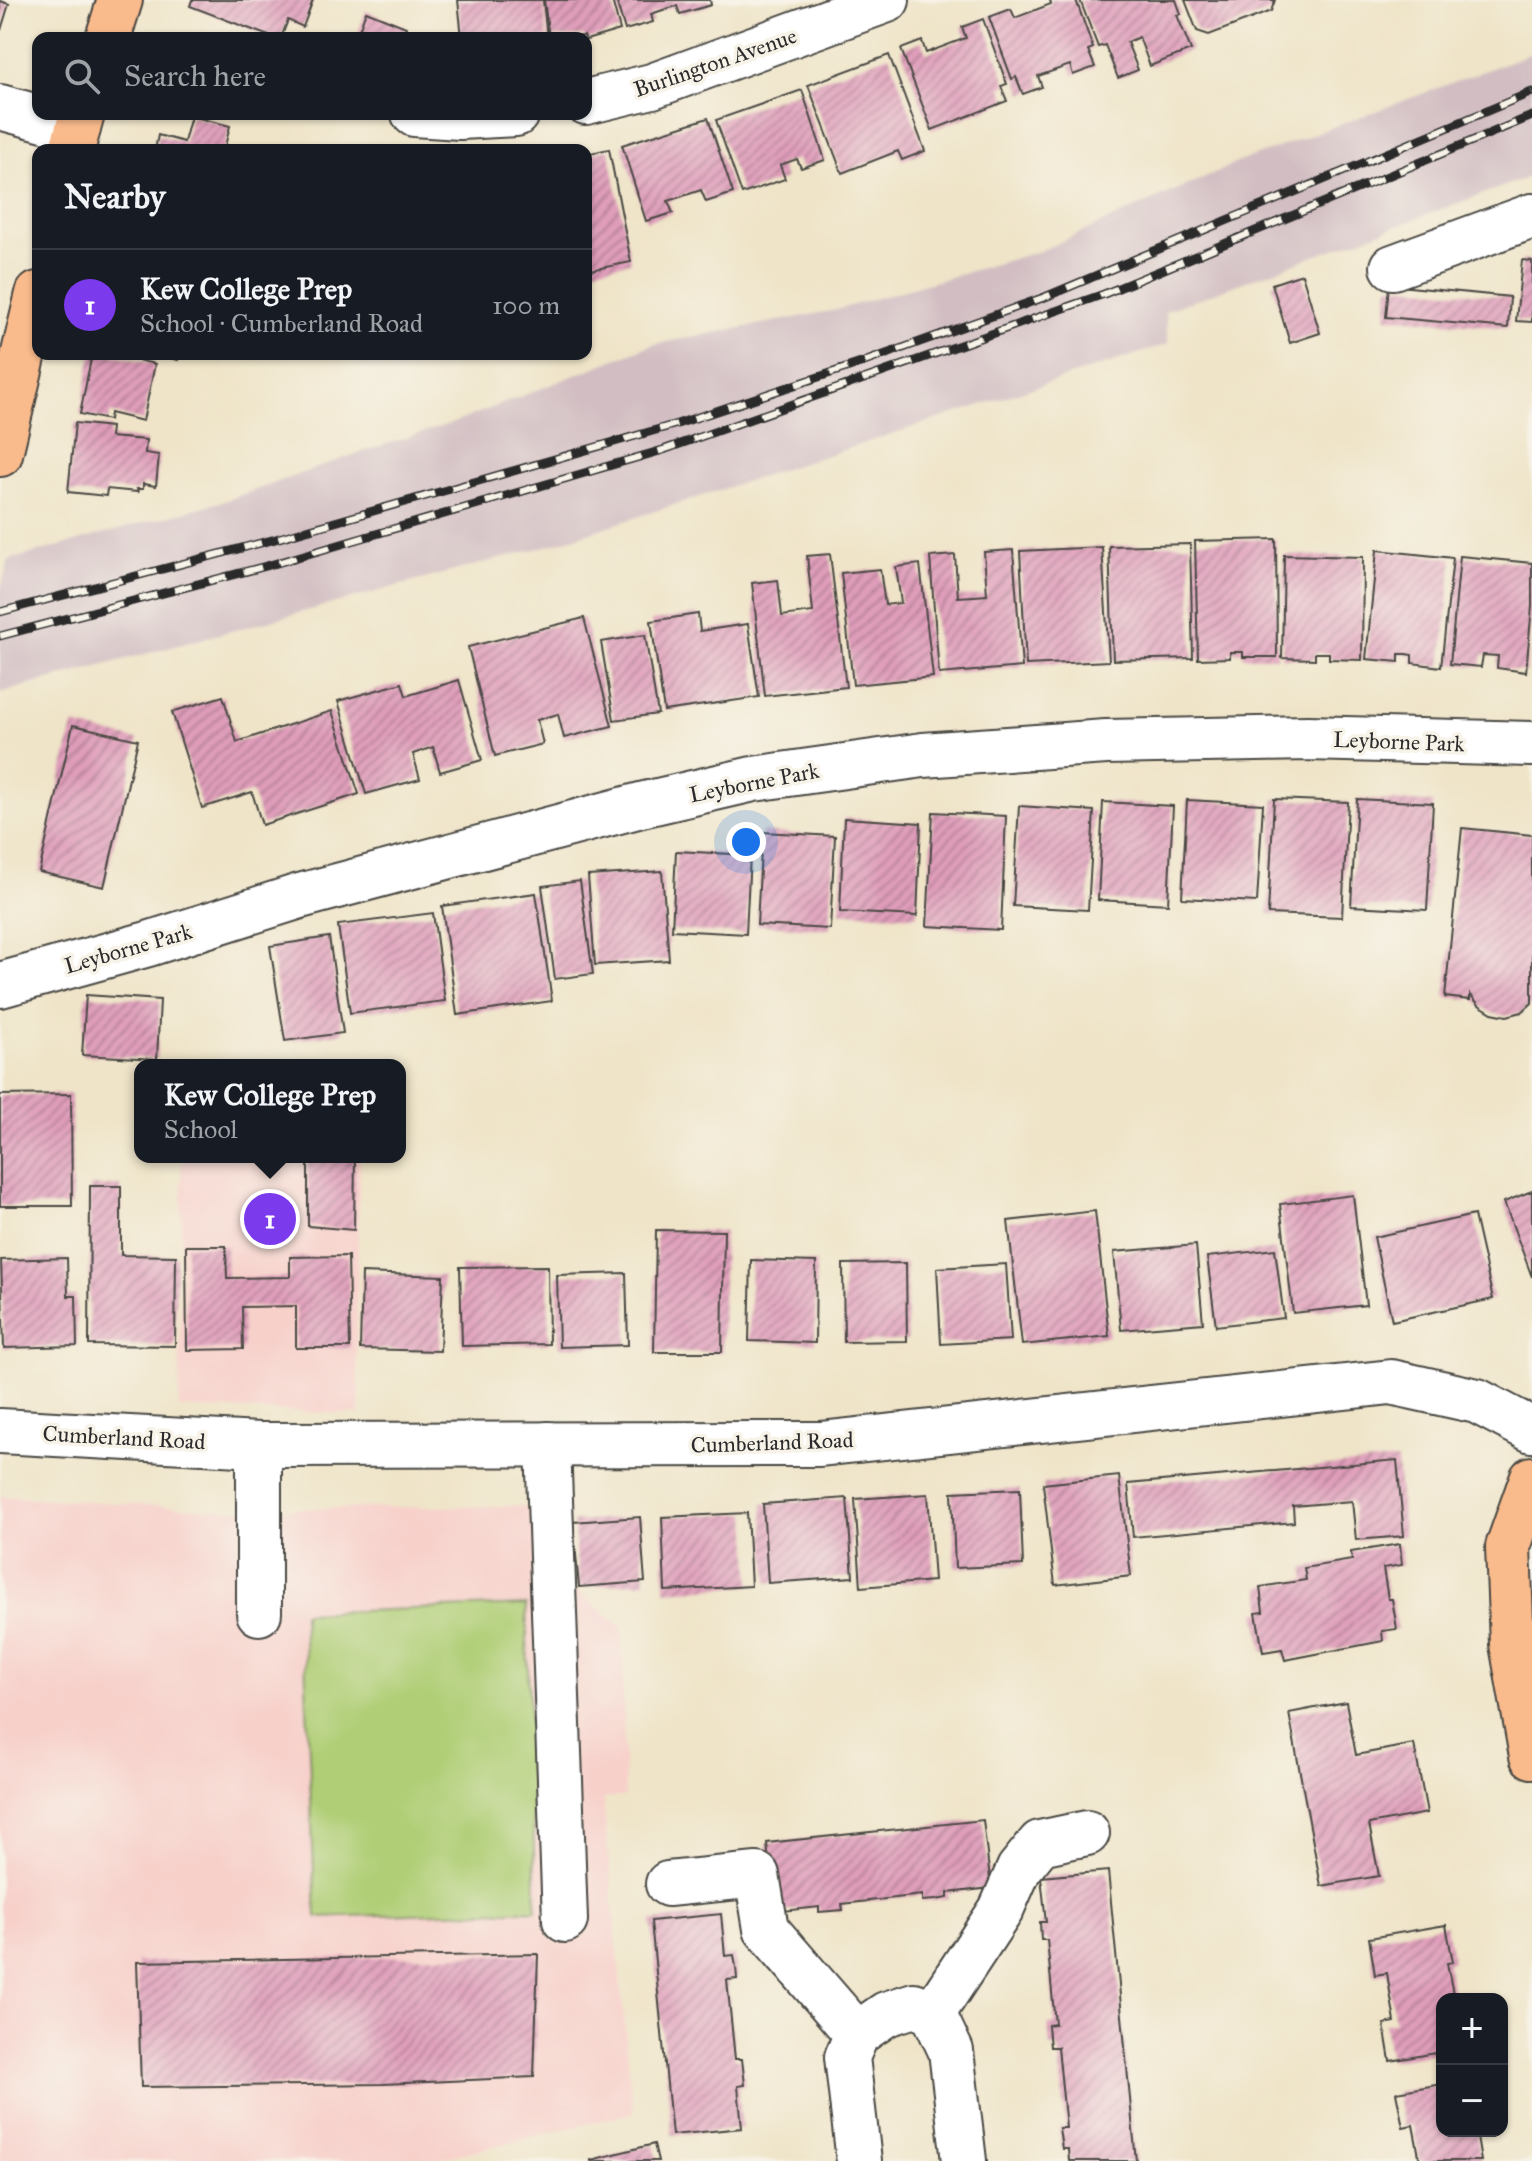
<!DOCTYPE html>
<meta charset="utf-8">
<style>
body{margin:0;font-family:"IM FELL Great Primer",serif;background:#20242c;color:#f1f3f6}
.controls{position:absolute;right:24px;bottom:24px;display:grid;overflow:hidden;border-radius:16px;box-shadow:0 2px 6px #0004}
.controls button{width:72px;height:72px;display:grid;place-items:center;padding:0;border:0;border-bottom:2px solid #363941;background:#171b24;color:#f1f3f6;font:40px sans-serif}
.you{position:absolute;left:746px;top:842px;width:28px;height:28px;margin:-20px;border:6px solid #fff;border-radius:50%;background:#1a73e8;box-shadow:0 0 0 12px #1a73e833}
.badge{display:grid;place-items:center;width:52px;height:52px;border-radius:50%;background:#7c3aed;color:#fff;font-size:26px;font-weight:700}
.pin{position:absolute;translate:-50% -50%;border:4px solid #fff;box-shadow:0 2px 8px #0006}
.popup{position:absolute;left:134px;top:1059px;width:272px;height:104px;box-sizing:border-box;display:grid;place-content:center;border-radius:16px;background:#171b24;filter:drop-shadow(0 2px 6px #0005);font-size:26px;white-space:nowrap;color:#9ea1a6}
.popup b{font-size:30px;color:#f1f3f6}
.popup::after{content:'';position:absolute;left:50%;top:100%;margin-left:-16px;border:16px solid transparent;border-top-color:#171b24}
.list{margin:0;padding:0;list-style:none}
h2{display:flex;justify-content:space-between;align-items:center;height:104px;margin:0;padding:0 32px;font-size:34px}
h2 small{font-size:26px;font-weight:400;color:#9ea1a6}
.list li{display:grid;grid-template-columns:52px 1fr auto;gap:24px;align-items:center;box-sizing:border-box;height:112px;padding:0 32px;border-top:2px solid #363941}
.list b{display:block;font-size:30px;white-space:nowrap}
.list p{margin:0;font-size:26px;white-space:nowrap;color:#9ea1a6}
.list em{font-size:26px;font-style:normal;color:#9ea1a6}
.icon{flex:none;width:44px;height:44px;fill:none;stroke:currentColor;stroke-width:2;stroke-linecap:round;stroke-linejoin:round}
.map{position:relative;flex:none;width:1532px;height:2161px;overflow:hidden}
.search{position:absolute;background:#171b24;box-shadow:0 2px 6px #0004;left:32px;top:32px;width:560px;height:88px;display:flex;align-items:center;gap:20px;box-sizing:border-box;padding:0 28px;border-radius:16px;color:#9ea1a6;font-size:30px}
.panel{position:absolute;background:#171b24;box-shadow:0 2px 6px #0004;left:32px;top:144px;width:560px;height:216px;border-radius:16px}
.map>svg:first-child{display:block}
</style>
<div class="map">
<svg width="1532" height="2161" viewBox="0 0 1532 2161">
<defs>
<pattern id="building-hatch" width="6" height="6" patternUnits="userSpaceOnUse" patternTransform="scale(2)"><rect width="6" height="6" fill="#df9dba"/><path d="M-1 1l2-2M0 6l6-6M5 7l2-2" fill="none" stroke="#b58097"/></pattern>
</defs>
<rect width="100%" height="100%" fill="#f7f3e8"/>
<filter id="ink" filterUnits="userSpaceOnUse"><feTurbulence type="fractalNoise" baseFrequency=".0125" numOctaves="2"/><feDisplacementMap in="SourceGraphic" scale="16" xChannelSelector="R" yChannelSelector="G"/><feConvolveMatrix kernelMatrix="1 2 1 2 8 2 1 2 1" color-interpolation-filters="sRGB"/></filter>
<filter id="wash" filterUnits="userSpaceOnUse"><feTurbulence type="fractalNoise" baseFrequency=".006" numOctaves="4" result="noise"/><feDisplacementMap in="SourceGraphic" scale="32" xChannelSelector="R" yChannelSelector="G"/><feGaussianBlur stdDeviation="1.8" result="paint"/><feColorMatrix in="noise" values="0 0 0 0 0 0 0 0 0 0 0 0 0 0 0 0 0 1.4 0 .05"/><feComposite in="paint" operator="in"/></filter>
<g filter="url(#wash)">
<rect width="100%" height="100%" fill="#efe4c8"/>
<!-- built -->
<g fill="#f7d0ca">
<path d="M182 1157H360L356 1349 360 1414 179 1408Z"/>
<path d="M0 1496 228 1510 569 1505V1584L622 1627 625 1796 603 1799 633 2113 430 2161H0Z"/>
</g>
<!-- industrial -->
<path fill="#d2bec2" d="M1532 53V176L1165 311 1168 344 551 545 0 693V590L9 560 227 500 356 454 456 422 651 345 836 310 1040 251 1241 161Z"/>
<!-- pitch -->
<path fill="#afce75" stroke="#6d7c50" stroke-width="2" d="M526 1605 536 1910 316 1917 303 1613Z"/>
<g id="blocks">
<!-- building -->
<g fill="url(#building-hatch)">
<path d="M192 0H313L303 27 288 20 281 38H274L190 6Z"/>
<path d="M458 0H543L547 38H462Z"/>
<path d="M544 0H612L620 30 586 40 584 36 549 38Z"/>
<path d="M616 0H710L711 5 680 14 677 6 666 9 651 14 653 22 625 30Z"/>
<path d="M1050 0H1076L1093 48 1088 50 1095 67 1073 75 1070 65 1038 76 1042 87 1023 94 1016 77 1012 79 989 17 1011 9 1015 18 1051 4Z"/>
<path d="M1080 0H1176L1181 14 1177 15 1191 50 1150 66 1139 37 1127 42 1138 70 1118 78 1105 45 1098 47Z"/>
<path d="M1185 0H1275L1271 11 1209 35 1197 31Z"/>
<path d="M0 1 9 4 1 30H0Z"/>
<path d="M366 11 406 27 402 38H356Z"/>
<path d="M983 19 1007 84 1001 86 1007 101 932 130 901 49 922 41 926 53 966 38 962 27Z"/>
<path d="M889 55 925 151 902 160 898 151 842 173 808 85Z"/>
<path d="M802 90 825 160 801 168 797 159 780 165 785 179 742 194 716 120Z"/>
<path d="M191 116 230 126 224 150H155L158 135 184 142Z"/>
<path d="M708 118 733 193 706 202 701 190 668 201 673 213 646 221 622 145Z"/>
<path d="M609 149 631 262 586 271V154Z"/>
<path d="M1522 260 1532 261V322L1516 321Z"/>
<path d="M1302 274 1320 333 1290 343 1272 284Z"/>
<path d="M1389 285 1510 297 1508 328 1386 317Z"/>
<path d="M92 354H110L155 364 143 421 110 413 109 420 80 414Z"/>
<path d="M156 354H179L178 360Z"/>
<path d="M75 423 111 427 110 437 146 440 145 453 159 455 156 486 143 484V489H137L138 492 107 489 106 496 68 492Z"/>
<path d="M1276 539 1277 657H1243V652H1230V658L1198 659 1195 541Z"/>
<path d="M1190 544 1193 658 1113 660 1109 546Z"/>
<path d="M1102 547 1109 661 1026 665 1020 551Z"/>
<path d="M1013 550 1022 667 939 674 930 557 955 555 958 597 974 596 987 595 984 552Z"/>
<path d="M1377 550 1453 558 1441 667 1412 663V655L1406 654H1399V662L1366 659Z"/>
<path d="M830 554 846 687 765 696 752 583 778 580 782 616 813 612 807 556Z"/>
<path d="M1284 555 1363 557 1362 660 1329 659V653H1315V659L1282 658Z"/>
<path d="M1460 556 1532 563V606L1526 672 1497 668 1498 656 1483 655 1481 667 1450 664Z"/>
<path d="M920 564 933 677 853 685 841 573 880 569 885 605 901 603 896 567Z"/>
<path d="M698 614 700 631 748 624 759 697 664 711 651 621Z"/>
<path d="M584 618 612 726 564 738 558 714 537 720 543 744 495 756 468 647Z"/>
<path d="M645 635 658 714 614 720 601 642Z"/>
<path d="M459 680 482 760 440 772 433 747 413 754 420 779 366 794 338 701 402 683 406 696Z"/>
<path d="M223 696 237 742 332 711 359 794 262 825 252 792 202 808 172 712Z"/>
<path d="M73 725 138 740 104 887 39 872Z"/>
<path d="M1274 799 1348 802 1342 917 1268 914Z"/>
<path d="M1357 799 1433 803 1427 910 1351 906Z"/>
<path d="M1187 800 1263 804 1257 902 1182 898Z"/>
<path d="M1103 802 1173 806 1168 904 1098 900Z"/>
<path d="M1019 806 1094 811 1088 910 1013 906Z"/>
<path d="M933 812 1006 816 1001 930 927 926Z"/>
<path d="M844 818 921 823 917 916 840 912Z"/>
<path d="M1462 828 1532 835V1003L1522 1012 1507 1016 1492 1013 1479 1005 1470 994V1000L1445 997Z"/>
<path d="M762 832 835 836 830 929 757 925Z"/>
<path d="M676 851 750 855 746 934 672 930Z"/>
<path d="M662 871 669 960 595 965 588 876Z"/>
<path d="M580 881 593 974 555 979 542 886Z"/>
<path d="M536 893 552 1001 457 1015 442 906Z"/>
<path d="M433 913 445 1001 350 1013 338 925Z"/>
<path d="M329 937 343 1033 285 1041 270 946Z"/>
<path d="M86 995 160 1000 157 1059 82 1055Z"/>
<path d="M71 1094 72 1206H0V1095Z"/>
<path d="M308 1157H355L354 1230 308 1226Z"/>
<path d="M90 1186H121V1255L176 1256 175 1346 89 1345Z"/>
<path d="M1532 1191V1277L1504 1202Z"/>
<path d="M1353 1195 1366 1305 1293 1313 1280 1204Z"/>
<path d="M1095 1211 1109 1336 1022 1345 1008 1221Z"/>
<path d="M1474 1215 1493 1299 1392 1321 1374 1237Z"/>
<path d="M656 1230 724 1231 722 1352H654Z"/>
<path d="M1196 1245 1203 1323 1121 1330 1114 1252Z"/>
<path d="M186 1246H226L227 1278 290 1277V1257L348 1256 350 1348H296V1306L242 1307 243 1349 187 1350Z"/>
<path d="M1275 1249 1284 1318 1216 1326 1207 1257Z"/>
<path d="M67 1258 68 1296H76L77 1346 4 1348 1 1260Z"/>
<path d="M751 1260 816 1262 815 1343 749 1341Z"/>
<path d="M906 1263 907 1341 844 1342 843 1264Z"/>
<path d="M1006 1264 1011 1340 941 1344 937 1268Z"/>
<path d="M548 1266 549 1344 462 1346 460 1267Z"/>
<path d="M362 1273 443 1276 440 1351 360 1349Z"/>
<path d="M626 1273 628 1345 559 1347 557 1275Z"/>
<path d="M1397 1460 1404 1536 1356 1540 1352 1501 1293 1506 1294 1522 1133 1537 1128 1484Z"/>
<path d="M1119 1476 1131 1576 1055 1585 1043 1484Z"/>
<path d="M1020 1489 1023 1565 955 1568 952 1492Z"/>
<path d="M928 1494 934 1581 861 1587 855 1499Z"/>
<path d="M847 1498 853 1577 768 1583 763 1504Z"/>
<path d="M747 1513 751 1586 665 1591 662 1517Z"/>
<path d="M640 1517 645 1582 579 1587 573 1522Z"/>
<path d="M1400 1544 1402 1565 1383 1568 1388 1599H1392L1397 1629 1382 1631 1383 1641 1285 1660 1282 1649 1263 1652 1256 1613 1263 1612 1260 1587 1306 1580 1304 1568 1352 1560 1351 1552Z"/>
<path d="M1346 1702 1356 1755 1414 1744 1427 1813 1369 1824 1379 1876 1321 1886 1289 1713Z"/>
<path d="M983 1820 991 1888 948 1893V1898L935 1900 922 1901V1895L842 1904 843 1910 819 1912V1907L774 1912 767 1843Z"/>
<path d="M1108 1871 1136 2161H1069L1068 2149H1062L1059 2128H1066L1058 2047H1050L1048 2025 1055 2024 1047 1940H1041L1040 1922H1046L1041 1877Z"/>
<path d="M721 1914 725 1956 734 1955 736 1967 737 1979 727 1980 735 2059H742L745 2085 738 2086 742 2128 672 2135 651 1921Z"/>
<path d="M1446 1925 1453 1962 1447 1963 1454 1999H1442V2052L1390 2061 1384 2024 1395 2022 1391 1998 1387 1973 1375 1975 1369 1938Z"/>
<path d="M538 1954 534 2077 383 2084 141 2087 137 1962Z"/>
<path d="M1442 2084V2131H1476L1481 2161H1420L1413 2125 1403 2127 1396 2092Z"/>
<path d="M654 2144 658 2161H591V2160Z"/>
</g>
</g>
</g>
<g filter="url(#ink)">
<use href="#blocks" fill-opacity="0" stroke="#484743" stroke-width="2"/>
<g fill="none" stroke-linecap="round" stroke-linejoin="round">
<defs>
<g id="minor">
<path d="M586 102 652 86 887 0"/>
<path d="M0 107 78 128"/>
<path d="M414 114 460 117 516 114"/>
<path d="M1393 267 1532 216"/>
<path d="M0 985 148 944 300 896 641 805 753 779 923 755 1106 742 1308 738 1532 744"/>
<path d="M0 1431 259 1445 820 1444 1391 1382 1477 1401 1532 1430"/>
<path d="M548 1444 565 1920"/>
<path d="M259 1613V1445"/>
<path d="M668 1884 757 1875 766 1929 857 2034"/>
<path d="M933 2013 1001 1910 1019 1869 1040 1843 1087 1833"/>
<path d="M859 2161 847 2057 857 2034 886 2014 914 2005 933 2013 951 2051 964 2161"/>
</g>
<path id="major" d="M1532 1479 1508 1547 1512 1644 1532 1756"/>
<g id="highway">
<path d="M108 38 120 0"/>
<path d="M72 150 82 114"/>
<path d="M0 454 38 294"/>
</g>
</defs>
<!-- minor casing -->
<use href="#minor" stroke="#484743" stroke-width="48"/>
<!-- major casing -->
<use href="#major" stroke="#484743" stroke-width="48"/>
<!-- highway casing -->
<use href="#highway" stroke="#484743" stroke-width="48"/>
<!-- minor -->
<use href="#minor" stroke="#fff" stroke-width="44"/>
<!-- major -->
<use href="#major" stroke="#fabb8c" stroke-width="44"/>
<!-- highway -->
<use href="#highway" stroke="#fabb8c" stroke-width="44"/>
<defs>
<g id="rail">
<path d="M0 612 272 540 677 424 864 362 1045 297 1532 92"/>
<path d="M0 636 270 565 663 450 1104 294 1532 116"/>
</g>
</defs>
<!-- rail casing -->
<use href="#rail" stroke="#2b2b2b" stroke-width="9"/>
<!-- rail -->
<use href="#rail" stroke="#f7f3e8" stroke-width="6" stroke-dasharray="18" stroke-linecap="butt"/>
</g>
</g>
<g text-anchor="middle" stroke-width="7" stroke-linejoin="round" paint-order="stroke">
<!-- street labels -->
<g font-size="22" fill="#2b2b2b" stroke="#f7f3e8">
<text transform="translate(715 62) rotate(-19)" y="8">Burlington Avenue</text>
<text transform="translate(1399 741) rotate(2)" y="8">Leyborne Park</text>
<text transform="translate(754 782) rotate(-11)" y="8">Leyborne Park</text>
<text transform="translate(128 948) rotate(-16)" y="8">Leyborne Park</text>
<text transform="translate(124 1437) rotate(3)" y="8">Cumberland Road</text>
<text transform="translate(772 1442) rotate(-2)" y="8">Cumberland Road</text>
</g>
</g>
</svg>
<div class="controls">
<button>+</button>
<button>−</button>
</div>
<div class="you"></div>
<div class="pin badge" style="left:270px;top:1219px">1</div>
<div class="popup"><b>Kew College Prep</b>School</div>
<div class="search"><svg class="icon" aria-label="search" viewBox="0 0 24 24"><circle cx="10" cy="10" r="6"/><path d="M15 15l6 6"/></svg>Search here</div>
<section class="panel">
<h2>Nearby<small></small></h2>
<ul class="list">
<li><span class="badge">1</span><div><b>Kew College Prep</b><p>School · Cumberland Road</p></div><em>100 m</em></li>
</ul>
</section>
</div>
